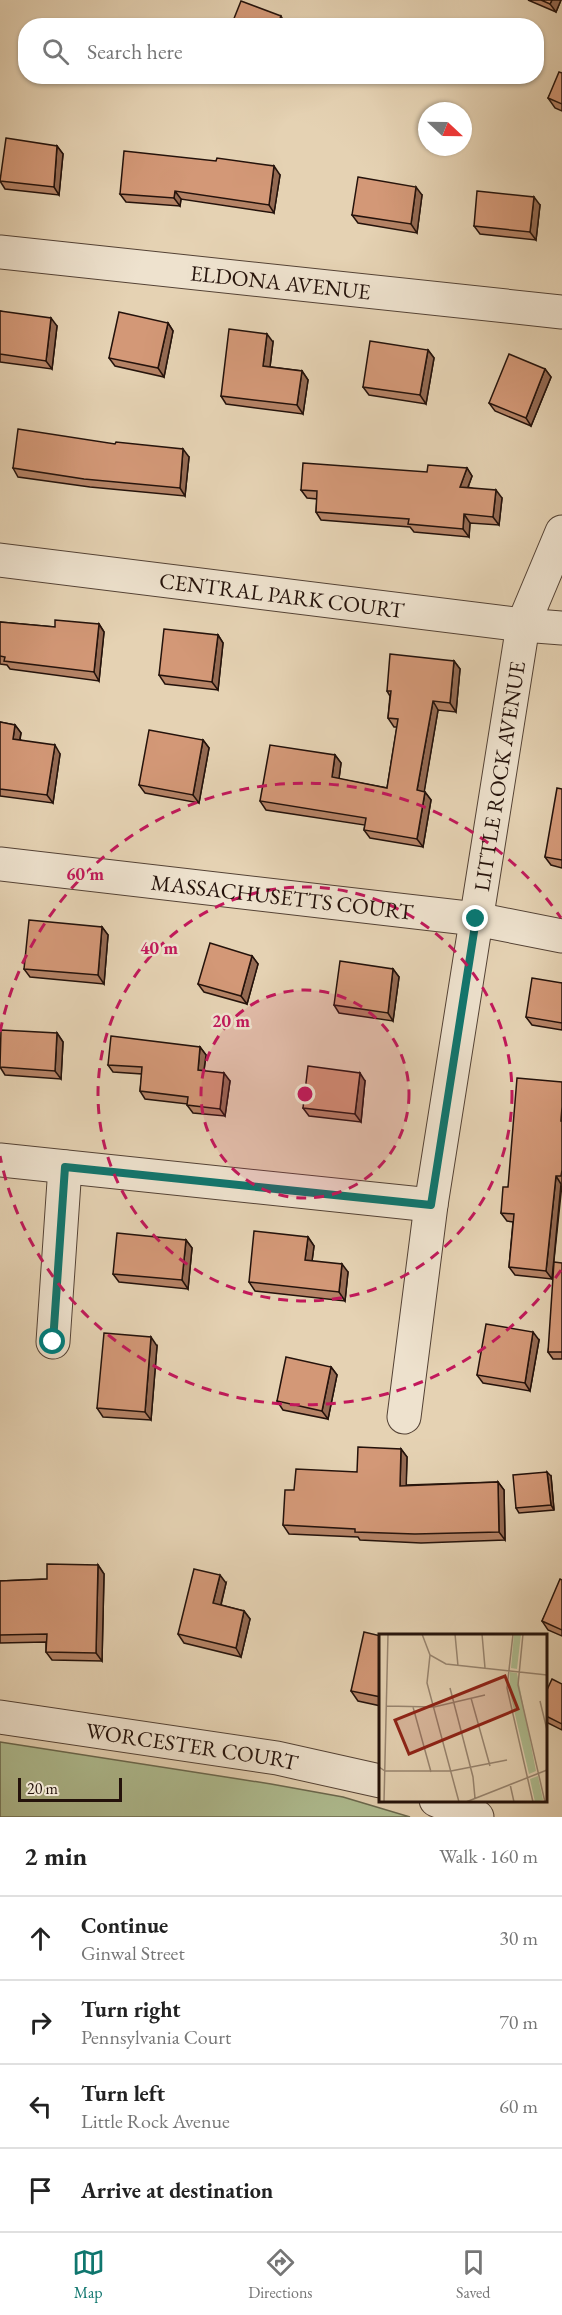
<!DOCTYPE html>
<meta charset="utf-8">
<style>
body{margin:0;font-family:"EB Garamond",serif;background:#f6f6f6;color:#222}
.compass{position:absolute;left:418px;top:102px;width:54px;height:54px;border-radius:50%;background:#fff;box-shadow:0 2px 4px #0004;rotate:112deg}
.scale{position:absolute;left:18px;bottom:15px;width:104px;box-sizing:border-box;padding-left:6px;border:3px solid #24120b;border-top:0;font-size:16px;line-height:21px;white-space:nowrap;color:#24120b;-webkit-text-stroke:4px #eee2ce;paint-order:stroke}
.stop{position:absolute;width:18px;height:18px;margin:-14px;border:4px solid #0f766e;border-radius:50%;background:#fff}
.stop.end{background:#0f766e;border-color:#fff;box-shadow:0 2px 6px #0008}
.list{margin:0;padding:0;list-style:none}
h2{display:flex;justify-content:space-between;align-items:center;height:78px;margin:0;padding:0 24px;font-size:26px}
h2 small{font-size:20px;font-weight:400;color:#767676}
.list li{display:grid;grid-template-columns:39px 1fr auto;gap:18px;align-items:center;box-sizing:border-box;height:84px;padding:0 24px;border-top:2px solid #e0e0e0}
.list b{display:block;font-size:22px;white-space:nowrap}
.list p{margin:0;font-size:20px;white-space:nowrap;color:#767676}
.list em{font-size:20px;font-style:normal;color:#767676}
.icon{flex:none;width:33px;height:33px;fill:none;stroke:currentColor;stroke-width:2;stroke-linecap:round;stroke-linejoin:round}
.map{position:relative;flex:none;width:562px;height:1817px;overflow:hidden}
.search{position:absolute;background:#fff;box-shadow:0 2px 4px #0004;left:18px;right:18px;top:18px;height:66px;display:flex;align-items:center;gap:15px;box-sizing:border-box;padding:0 21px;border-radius:24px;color:#767676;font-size:22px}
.sheet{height:414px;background:#fff}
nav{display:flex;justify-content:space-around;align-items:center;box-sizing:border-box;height:84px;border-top:2px solid #e0e0e0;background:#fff;font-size:16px;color:#767676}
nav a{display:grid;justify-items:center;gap:3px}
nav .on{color:#0f766e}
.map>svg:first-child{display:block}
</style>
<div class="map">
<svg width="562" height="1817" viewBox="0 0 562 1817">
<rect width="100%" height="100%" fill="#e5d2b3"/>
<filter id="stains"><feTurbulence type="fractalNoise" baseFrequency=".00333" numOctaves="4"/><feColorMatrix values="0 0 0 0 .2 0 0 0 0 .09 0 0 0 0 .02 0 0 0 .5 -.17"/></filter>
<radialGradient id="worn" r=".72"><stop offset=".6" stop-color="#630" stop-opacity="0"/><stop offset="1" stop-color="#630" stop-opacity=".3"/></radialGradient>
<!-- park -->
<path fill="#afbd91" stroke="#6a684e" stroke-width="1.5" d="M0 1742 271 1784 343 1797 410 1817H0Z"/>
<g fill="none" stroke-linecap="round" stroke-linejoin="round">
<defs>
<g id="minor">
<path id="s1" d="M0 252 562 312"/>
<path id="s2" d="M0 560 523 625 562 628"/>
<path id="s3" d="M0 864 476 919 562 936"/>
<path d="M0 1160 431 1205"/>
<path d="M53 1342 65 1167"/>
<path id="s4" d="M404 1417 431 1205 523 625 562 532"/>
<path id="s5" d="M0 1717 277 1758 380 1781"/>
<path d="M436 1800 477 1817"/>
</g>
</defs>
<!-- minor casing -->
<use href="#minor" stroke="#544235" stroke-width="35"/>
<!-- minor -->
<use href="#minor" stroke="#eee2ce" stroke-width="33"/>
</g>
<!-- wall -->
<g fill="#b58366" stroke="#24120b" stroke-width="1.5">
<path d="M528 0H561L556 12Z"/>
<path d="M562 73V111L555 108 548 98Z"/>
<path d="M57 146 63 154 59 195 5 189 0 181V177Z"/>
<path d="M280 175 274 213 181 199 180 206 126 202 120 194Z"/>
<path d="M422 195 417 233 358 223 352 215Z"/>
<path d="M540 205 536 240 480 234 474 226Z"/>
<path d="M0 311 57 326 52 369 0 362Z"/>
<path d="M168 323 173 331 164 377 115 366 109 358Z"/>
<path d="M273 342 270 367 302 371 308 380 303 414 226 404 221 396Z"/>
<path d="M428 350 434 358 426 404 369 395 363 387Z"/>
<path d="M545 369 551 377 531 426 495 411 489 403Z"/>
<path d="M189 457 185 496 90 487 18 477 13 468Z"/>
<path d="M467 468 472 476 468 487 502 498 499 525 470 523 469 537 414 532 410 527 321 520 316 512 317 499 307 498 301 490Z"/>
<path d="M0 622 55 627 99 624 104 632 99 681 10 669 7 665 0 664Z"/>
<path d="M218 635 223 643 218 690 165 684 159 675Z"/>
<path d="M454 661 460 669 456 712 438 710 424 791 431 800 423 847 370 838 364 830 365 825 266 810 260 801 335 755 341 763 339 779 387 788 397 727H394L388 718 390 696 387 691Z"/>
<path d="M0 722 15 725 21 733 20 740 60 754 53 803 0 796Z"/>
<path d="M203 740 209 748 199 803 145 793 139 785Z"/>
<path d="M562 789V868L551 865 545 857Z"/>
<path d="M102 927 108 935 104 984 30 977 24 969Z"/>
<path d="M252 956 258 964 247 1004 204 992 198 984Z"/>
<path d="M393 969 399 977 393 1021 339 1013 334 1005Z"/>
<path d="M562 983V1030L532 1025 526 1017Z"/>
<path d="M57 1033 63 1042 61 1079 5 1075 0 1067Z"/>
<path d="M200 1047 206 1055 204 1071 230 1081 225 1116 193 1113 187 1105 188 1104 145 1099 140 1091 142 1074 113 1072 108 1065Z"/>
<path d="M365 1081 361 1122 309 1116 303 1108Z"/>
<path d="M562 1082V1184L552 1279 515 1275 509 1267 513 1222 507 1221 501 1213 508 1187Z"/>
<path d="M308 1237 314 1246 312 1261 348 1272 345 1301 255 1291 249 1282Z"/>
<path d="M186 1240 192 1248 188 1289 119 1282 113 1274Z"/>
<path d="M562 1263V1359H553L548 1352Z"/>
<path d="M539 1340 530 1391 483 1383 477 1375Z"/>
<path d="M157 1346 151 1420 103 1417 97 1408Z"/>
<path d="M331 1367 337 1375 328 1419 283 1410 277 1401Z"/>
<path d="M401 1449 407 1457 406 1485 498 1482 504 1490 505 1540 421 1543 360 1540 358 1537 289 1534 283 1525 294 1490 357 1472Z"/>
<path d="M551 1476 554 1510 519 1513 516 1508Z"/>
<path d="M98 1565 104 1574 102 1661 52 1660 46 1652V1642L0 1643V1581L47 1579Z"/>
<path d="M562 1580V1636L548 1630 542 1621Z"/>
<path d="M226 1583 221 1605 244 1611 250 1619 241 1657 184 1643 178 1634Z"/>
<path d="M381 1636V1706L358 1701 351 1691Z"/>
<path d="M562 1684V1730L546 1722V1692Z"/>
</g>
<!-- shaded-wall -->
<g fill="#946a53" stroke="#24120b" stroke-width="1.5">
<path d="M552 0H561L556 12 550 4Z"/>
<path d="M281 16 286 25V26H277Z"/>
<path d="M57 146 63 154 59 195 54 187Z"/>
<path d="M274 166 280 175 274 213 269 205Z"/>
<path d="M416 187 422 195 417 233 411 224Z"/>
<path d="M175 191 181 199 180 206 174 198Z"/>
<path d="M534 197 540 205 536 240 530 232Z"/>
<path d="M51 318 57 326 52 369 46 361Z"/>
<path d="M168 323 173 331 164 377 158 368Z"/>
<path d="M267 334 273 342 269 375 263 366Z"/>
<path d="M428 350 434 358 426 404 420 395Z"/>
<path d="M545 369 551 377 531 426 526 418Z"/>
<path d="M302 371 308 380 303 414 297 405Z"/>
<path d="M183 449 189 457 185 496 180 488Z"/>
<path d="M467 468 472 476 465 495 460 487Z"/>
<path d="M496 490 502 498 499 525 493 517Z"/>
<path d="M464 514 470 523 469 537 463 529Z"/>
<path d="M99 624 104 632 99 681 94 672Z"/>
<path d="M218 635 223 643 218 690 212 682Z"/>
<path d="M454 661 460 669 456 712 450 703Z"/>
<path d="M433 701 438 710 423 799 417 790Z"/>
<path d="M15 725 21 733 18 748 13 739Z"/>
<path d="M203 740 209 748 199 803 193 795Z"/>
<path d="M55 745 60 754 53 803 47 795Z"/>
<path d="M335 755 341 763 338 786 332 777Z"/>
<path d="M425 792 431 800 423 847 417 839Z"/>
<path d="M102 927 108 935 104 984 98 975Z"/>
<path d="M252 956 258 964 247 1004 241 996Z"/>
<path d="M393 969 399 977 393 1021 388 1013Z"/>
<path d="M57 1033 63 1042 61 1079 55 1071Z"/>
<path d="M200 1047 206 1055 203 1077 198 1070Z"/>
<path d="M224 1073 230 1081 225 1116 220 1109Z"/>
<path d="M360 1073 365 1081 361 1122 355 1114Z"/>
<path d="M556 1176 561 1184 552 1279 546 1271Z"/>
<path d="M308 1237 314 1246 311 1269 305 1260Z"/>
<path d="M186 1240 192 1248 188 1289 182 1280Z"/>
<path d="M342 1264 348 1272 345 1301 339 1292Z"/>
<path d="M533 1332 539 1340 530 1391 525 1383Z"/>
<path d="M151 1337 157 1346 151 1420 145 1412Z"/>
<path d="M331 1367 337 1375 328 1419 322 1411Z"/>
<path d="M401 1449 407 1457 406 1494 400 1486Z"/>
<path d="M547 1472 551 1476 554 1510 551 1505Z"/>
<path d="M498 1482 504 1490 505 1540 499 1532Z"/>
<path d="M98 1565 104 1574 102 1661 96 1653Z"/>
<path d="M220 1575 226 1583 219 1612 213 1603Z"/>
<path d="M244 1611 250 1619 241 1657 236 1648Z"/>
</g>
<!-- building -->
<g fill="#d39877" stroke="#24120b" stroke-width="1.5">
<path d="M541 0H552L550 4Z"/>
<path d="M241 1 281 16 277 26H231Z"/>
<path d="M559 72 562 73V104L548 98Z"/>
<path d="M6 138 57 146 54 187 0 181Z"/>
<path d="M124 151 216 161 217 158 274 166 269 205 175 191 174 198 120 194Z"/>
<path d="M358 177 416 187 411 224 352 215Z"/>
<path d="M477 191 534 197 530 232 474 226Z"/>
<path d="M0 311 51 318 46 361 0 354Z"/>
<path d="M119 312 168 323 158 368 109 358Z"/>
<path d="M229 329 267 334 263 366 302 371 297 405 221 396Z"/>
<path d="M370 341 428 350 420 395 363 387Z"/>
<path d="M509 354 545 369 526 418 489 403Z"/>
<path d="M18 429 115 444 116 442 183 449 180 488 84 479 13 468Z"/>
<path d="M303 463 427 472 428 465 467 468 460 487 496 490 493 517 464 514 463 529 408 524 409 519 316 512 317 491 301 490Z"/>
<path d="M55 620 99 624 94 672 4 661 5 657 0 656V622L55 627Z"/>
<path d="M164 629 218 635 212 682 159 675Z"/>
<path d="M390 654 454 661 450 703 433 701 417 790 425 792 417 839 364 830 366 818 260 801 270 745 335 755 332 777 387 788 398 719 388 718 391 691H387Z"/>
<path d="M0 722 15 725 13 739 55 745 47 795 0 789Z"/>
<path d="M149 730 203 740 193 795 139 785Z"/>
<path d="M557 788 562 789V860L545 857Z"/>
<path d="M29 920 102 927 98 975 24 969Z"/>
<path d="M210 943 252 956 241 996 198 984Z"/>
<path d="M340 961 393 969 388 1013 334 1005Z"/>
<path d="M532 978 562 983V1023L526 1017Z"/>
<path d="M1 1030 57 1033 55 1071 0 1067Z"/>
<path d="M111 1036 200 1047 198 1070 224 1073 220 1109 187 1105 188 1097 140 1091 142 1067 108 1065Z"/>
<path d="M308 1066 360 1073 355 1114 303 1108Z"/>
<path d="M517 1078 562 1082V1107L561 1121H562V1170L561 1176H556L546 1271 509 1267 514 1214 501 1213 503 1187H508Z"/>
<path d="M254 1231 308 1237 305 1260 342 1264 339 1292 249 1282Z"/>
<path d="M117 1233 186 1240 182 1280 113 1274Z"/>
<path d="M554 1262 562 1263V1352H548Z"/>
<path d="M486 1324 533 1332 525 1383 477 1375Z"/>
<path d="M104 1333 151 1337 145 1412 97 1408Z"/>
<path d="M286 1357 331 1367 322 1411 277 1401Z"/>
<path d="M358 1447 401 1449 400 1486 498 1482 499 1532 415 1534 355 1532V1529L283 1525 285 1490H294L296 1469 357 1472Z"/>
<path d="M547 1472 551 1505 516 1508 513 1475Z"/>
<path d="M47 1564 98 1565 96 1653 46 1652 47 1634 0 1635V1581L47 1579Z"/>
<path d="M194 1569 220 1575 213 1603 244 1611 236 1648 178 1634Z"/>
<path d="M560 1579 562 1580V1630L542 1621Z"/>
<path d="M364 1632 381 1636V1697L351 1691Z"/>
<path d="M552 1679 562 1684V1724L546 1716V1692Z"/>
</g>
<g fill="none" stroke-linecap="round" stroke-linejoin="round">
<!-- route -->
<path stroke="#0f766e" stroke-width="8" d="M53 1342 65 1167 431 1205 476 919"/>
</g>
<!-- distance rings -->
<circle cx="305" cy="1094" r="104" fill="#c2185b" fill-opacity=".12"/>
<g fill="none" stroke="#c2185b" stroke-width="3" stroke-dasharray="10 8">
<circle cx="305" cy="1094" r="104"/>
<circle cx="305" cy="1094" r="207"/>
<path d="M561 1270A311 311 0 0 1 0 1156M0 1032A311 311 0 0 1 561 918"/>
</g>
<g text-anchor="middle" stroke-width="5" stroke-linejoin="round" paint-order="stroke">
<!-- street labels -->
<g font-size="22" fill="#24120b" stroke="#eee2ce">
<text dy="8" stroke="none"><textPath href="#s1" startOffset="282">ELDONA AVENUE</textPath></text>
<text dy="8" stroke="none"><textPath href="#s2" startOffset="284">CENTRAL PARK COURT</textPath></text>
<text dy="8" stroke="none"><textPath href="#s4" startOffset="648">LITTLE ROCK AVENUE</textPath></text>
<text dy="8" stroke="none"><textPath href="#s3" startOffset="284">MASSACHUSETTS COURT</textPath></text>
<text dy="8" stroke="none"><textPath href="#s5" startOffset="194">WORCESTER COURT</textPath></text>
</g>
</g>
<!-- overview -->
<g transform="translate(379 1634)">
<rect width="168" height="168" fill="#e5d2b3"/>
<path d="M159 142 164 166 156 168 151 145Z" fill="#afbd91"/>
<path d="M135 0H142L138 35 132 34ZM131 38 138 39 157 137 150 140 130 55Z" fill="#afbd91"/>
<path fill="none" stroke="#988570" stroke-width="1.5" d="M43 0 51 21 67 30 168 41M76 0 79 32M103 0 106 34M134 0 128 54 154 168M144 0 139 51 166 168M51 21 48 49 80 168M71 54 94 143 96 164M92 64 111 132M161 67 168 96M7 72 55 73 106 61M34 73 52 138M0 133 6 137H72L128 126M131 150 135 168M5 168 9 0M87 168 168 136"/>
<path fill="#8f2418" fill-opacity="0.15" stroke="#8f2418" stroke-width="3" d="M126 42 139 75 30 120 16 86Z"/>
<rect width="168" height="168" fill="none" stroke="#24120b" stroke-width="3"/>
</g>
<circle cx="305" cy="1094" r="9" fill="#c2185b" stroke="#eee2ce" stroke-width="3"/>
<g font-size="18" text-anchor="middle" font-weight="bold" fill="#c2185b" stroke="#eee2ce" stroke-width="5" stroke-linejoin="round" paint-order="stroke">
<text x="85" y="880">60 m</text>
<text x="159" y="954">40 m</text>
<text x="231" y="1027">20 m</text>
</g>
<rect width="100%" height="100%" filter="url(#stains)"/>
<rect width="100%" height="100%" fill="url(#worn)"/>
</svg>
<svg class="compass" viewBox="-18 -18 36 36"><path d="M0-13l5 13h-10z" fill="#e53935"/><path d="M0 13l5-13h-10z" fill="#767676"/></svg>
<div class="scale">20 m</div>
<div class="stop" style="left:53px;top:1342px"></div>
<div class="stop end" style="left:476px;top:919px"></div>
<div class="search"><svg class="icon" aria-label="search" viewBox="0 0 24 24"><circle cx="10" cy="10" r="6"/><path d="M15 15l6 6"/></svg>Search here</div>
</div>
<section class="sheet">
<h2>2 min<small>Walk · 160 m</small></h2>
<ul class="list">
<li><svg class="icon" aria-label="ahead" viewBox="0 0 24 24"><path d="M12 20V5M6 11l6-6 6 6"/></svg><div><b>Continue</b><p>Ginwal Street</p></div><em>30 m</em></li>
<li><svg class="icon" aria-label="right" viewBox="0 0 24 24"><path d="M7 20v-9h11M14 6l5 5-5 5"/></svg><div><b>Turn right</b><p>Pennsylvania Court</p></div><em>70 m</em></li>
<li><svg class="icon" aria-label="left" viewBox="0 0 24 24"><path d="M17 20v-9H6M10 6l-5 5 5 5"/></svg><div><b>Turn left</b><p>Little Rock Avenue</p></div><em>60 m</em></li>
<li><svg class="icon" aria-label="arrive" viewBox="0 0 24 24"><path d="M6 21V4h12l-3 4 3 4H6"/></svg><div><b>Arrive at destination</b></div></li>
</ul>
</section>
<nav>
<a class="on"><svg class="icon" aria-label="map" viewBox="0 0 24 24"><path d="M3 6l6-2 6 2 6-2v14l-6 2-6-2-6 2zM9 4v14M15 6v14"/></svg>Map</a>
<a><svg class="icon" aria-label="directions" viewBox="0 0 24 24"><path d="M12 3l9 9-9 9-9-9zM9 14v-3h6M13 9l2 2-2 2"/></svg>Directions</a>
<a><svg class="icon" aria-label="saved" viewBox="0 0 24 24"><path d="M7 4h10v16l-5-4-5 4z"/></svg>Saved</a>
</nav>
